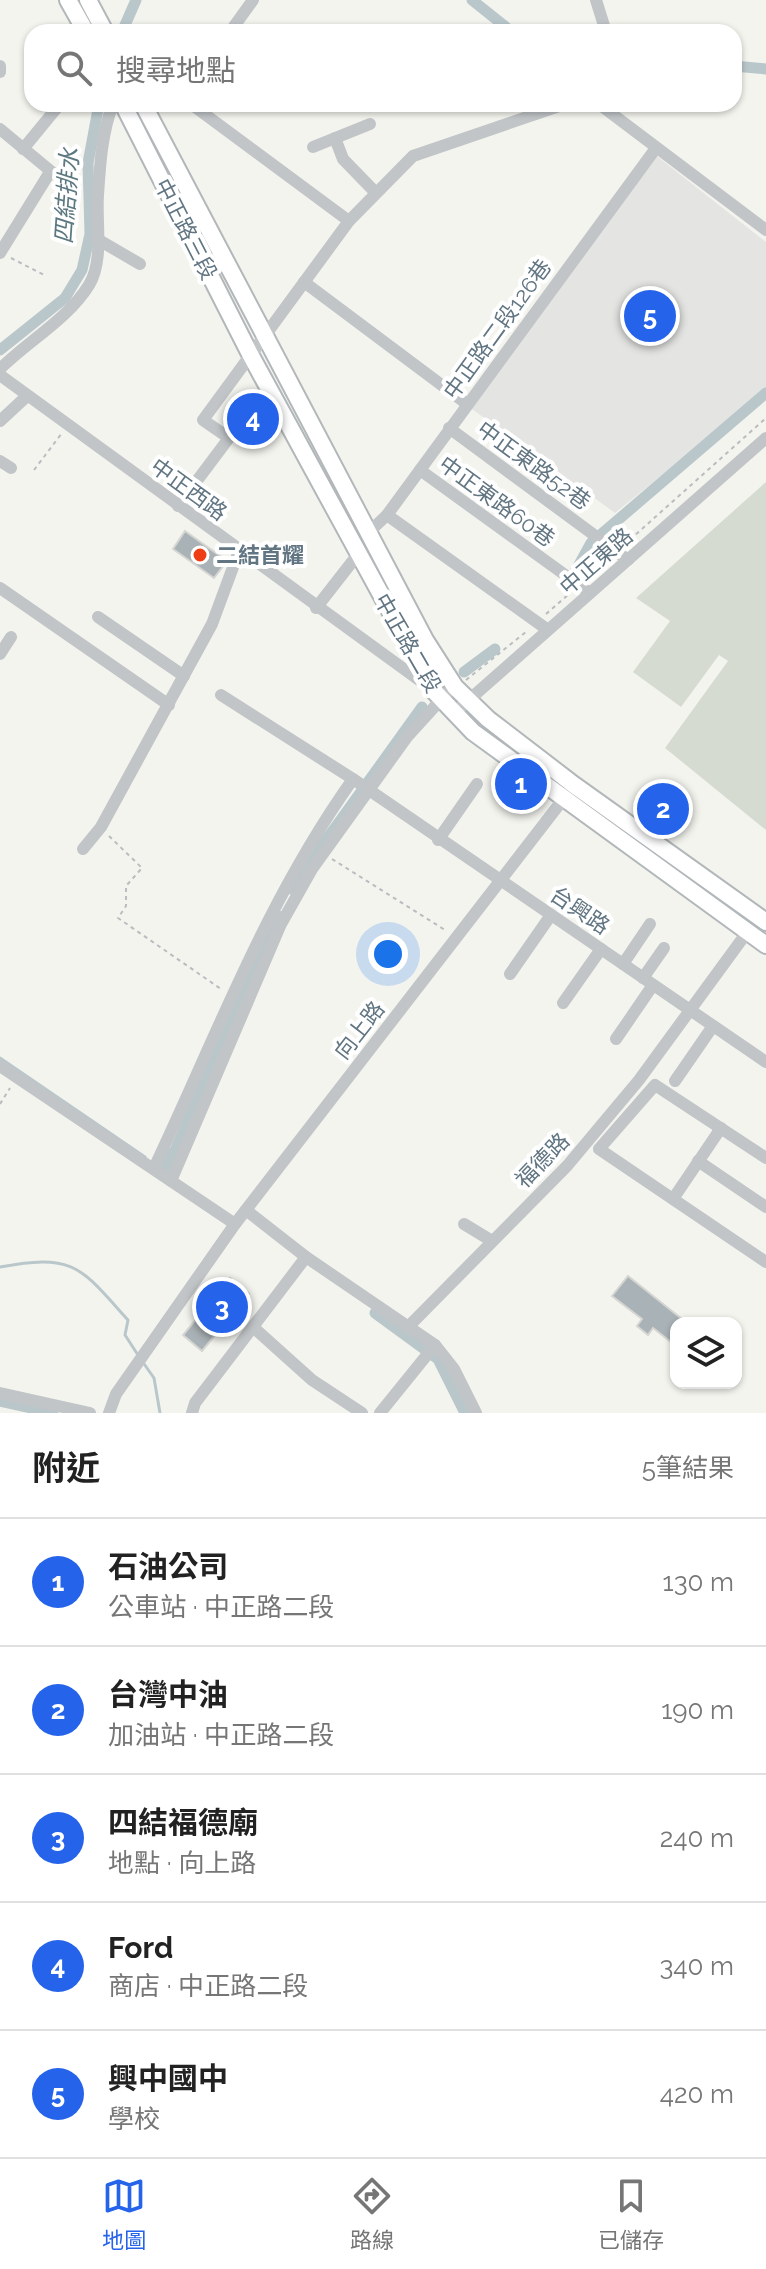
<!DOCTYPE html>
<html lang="zh-TW">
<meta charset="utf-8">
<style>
body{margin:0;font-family:Raleway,"Noto Sans TC",sans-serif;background:#f2f2f2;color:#222}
.controls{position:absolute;right:24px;bottom:24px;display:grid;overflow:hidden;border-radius:16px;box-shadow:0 2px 6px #0004}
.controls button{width:72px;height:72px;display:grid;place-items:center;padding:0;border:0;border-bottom:2px solid #e0e0e0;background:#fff;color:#222;font:40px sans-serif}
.you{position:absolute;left:388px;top:954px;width:28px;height:28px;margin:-20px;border:6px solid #fff;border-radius:50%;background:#1a73e8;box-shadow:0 0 0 12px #1a73e833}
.badge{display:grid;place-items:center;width:52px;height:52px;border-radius:50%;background:#2563eb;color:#fff;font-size:26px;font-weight:700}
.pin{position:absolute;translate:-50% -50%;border:4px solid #fff;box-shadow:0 2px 8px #0006}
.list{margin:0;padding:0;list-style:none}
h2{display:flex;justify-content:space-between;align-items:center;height:104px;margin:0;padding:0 32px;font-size:34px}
h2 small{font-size:26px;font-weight:400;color:#767676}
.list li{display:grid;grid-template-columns:52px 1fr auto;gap:24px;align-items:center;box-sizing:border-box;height:128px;padding:0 32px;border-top:2px solid #e0e0e0}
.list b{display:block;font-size:30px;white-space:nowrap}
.list p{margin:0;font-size:26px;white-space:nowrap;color:#767676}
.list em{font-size:26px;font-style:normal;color:#767676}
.icon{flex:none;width:44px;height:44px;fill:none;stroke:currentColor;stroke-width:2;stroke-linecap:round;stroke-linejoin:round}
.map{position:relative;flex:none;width:766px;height:1413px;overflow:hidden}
.search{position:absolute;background:#fff;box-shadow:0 2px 6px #0004;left:24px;right:24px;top:24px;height:88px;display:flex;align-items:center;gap:20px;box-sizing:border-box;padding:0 28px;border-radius:24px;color:#767676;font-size:30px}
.sheet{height:744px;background:#fff}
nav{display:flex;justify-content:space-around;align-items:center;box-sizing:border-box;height:112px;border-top:2px solid #e0e0e0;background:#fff;font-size:22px;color:#767676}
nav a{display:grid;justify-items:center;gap:4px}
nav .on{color:#2563eb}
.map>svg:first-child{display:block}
</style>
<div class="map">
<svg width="766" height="1413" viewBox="0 0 766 1413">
<rect width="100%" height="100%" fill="#f4f4ef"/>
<!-- built -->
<path fill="#e4e5e3" d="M653 153 766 242V391L615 513 469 407Z"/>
<!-- green -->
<path fill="#d5dbd0" d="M766 482V830L665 748 728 661 719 655 681 707 633 672 670 621 636 598Z"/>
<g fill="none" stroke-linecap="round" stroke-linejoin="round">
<!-- stream -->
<g stroke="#b9c7cb" stroke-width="3">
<path d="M319 842 360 791"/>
<path d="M0 1058 145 1157"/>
<path d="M167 1169 162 1167 169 1149"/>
<path d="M0 1267C75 1253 80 1267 128 1320L125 1335 138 1355"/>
<path d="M142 1361 154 1378 160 1413"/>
</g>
<!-- canal -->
<g stroke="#b9c7cb" stroke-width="11">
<path d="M472 0 512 32"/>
<path d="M122 32 136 0"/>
<path d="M734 66 766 69"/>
<path d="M0 350 65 298 82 270 90 234 88 163 99 104"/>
<path d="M574 574 591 543 766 393"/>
<path d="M464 672 495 649"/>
<path d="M291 889 422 707"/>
<path d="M170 1170 167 1169 277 915"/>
<path d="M375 1313 438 1359 465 1413"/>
<path d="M0 1401 53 1413"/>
</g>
</g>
<!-- building -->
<g fill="#a9b2b6" stroke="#d5d5d2" stroke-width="2">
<path d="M185 531 227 561 214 578 173 549Z"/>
<path d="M628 1276 687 1323H676V1346L653 1328 648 1335 637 1326 642 1319 612 1296Z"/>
<path d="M230 1278 249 1294 202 1351 183 1335Z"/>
</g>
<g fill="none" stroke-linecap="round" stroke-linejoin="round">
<defs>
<g id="major">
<path d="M68 0 86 32"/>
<path d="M88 0 105 32"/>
<path d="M123 104 250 354 433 690 473 732 766 945"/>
<path d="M143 104 425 640 455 687 488 719 574 785 766 922"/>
</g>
</defs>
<!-- major casing -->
<use href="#major" stroke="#b2b7ba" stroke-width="20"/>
<!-- path -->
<g stroke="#babdbf" stroke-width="2" stroke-dasharray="4 4" stroke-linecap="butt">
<path d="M11 258 46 276"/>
<path d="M34 470 62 433"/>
<path d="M624 545 766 418"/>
<path d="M589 577 608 560"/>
<path d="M546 614 569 594"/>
<path d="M466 680 527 631"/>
<path d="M109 836 142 868 126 886V906L118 918 221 989"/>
<path d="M332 859 445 930"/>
<path d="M0 1104 10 1088"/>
</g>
<!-- minor -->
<g stroke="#c1c5c8" stroke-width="12">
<path d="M596 0 606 32"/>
<path d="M230 32 253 0"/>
<path d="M0 66V72"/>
<path d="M191 104 349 221"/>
<path d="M599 104 766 230"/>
<path d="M0 129 70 187"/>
<path d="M335 138 343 159 375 192"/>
<path d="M313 147 370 124"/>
<path d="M23 149 60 104"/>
<path d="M97 239 140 264"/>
<path d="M0 253 50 172"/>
<path d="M304 282 467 404"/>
<path d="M0 369C28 341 68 319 89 285 104 261 96 222 98 195 100 164 102 132 113 104"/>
<path d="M0 375 430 688"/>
<path d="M0 421 27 396"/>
<path d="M449 428 628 560"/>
<path d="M0 461 11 468"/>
<path d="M420 470 590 593"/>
<path d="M178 506 229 438 203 420 349 221 413 156 565 104"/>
<path d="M387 515 548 630"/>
<path d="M369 532 387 515 656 148"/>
<path d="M0 588 169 705"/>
<path d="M316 608 359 553"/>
<path d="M98 617 184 676"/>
<path d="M0 654 11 637"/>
<path d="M462 706 766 438"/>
<path d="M353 779 766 1062"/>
<path d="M438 840 477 784"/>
<path d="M83 849 101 827 212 624 239 551"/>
<path d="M623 964 650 924"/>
<path d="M510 974 551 915"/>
<path d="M643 978 664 948"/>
<path d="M563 1003 601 949"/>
<path d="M616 1039 653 985"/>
<path d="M0 1066 235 1224"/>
<path d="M675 1081 713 1026"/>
<path d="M766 1158 655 1085 599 1149 766 1262"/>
<path d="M698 1161 766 1207"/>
<path d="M154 1168C218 1033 265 903 353 779L221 695"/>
<path d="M171 1181 281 924 312 869 407 737 447 693"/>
<path d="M673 1199 721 1128"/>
<path d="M246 1210 306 1257 435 1345 454 1369 476 1413"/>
<path d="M464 1224 492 1241"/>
<path d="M410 1325 567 1166 639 1080 748 931"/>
<path d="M253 1327 312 1380 362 1413"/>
<path d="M0 1393 90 1413"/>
<path d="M109 1413 116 1394 235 1224 568 793"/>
<path d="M192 1413 195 1403 306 1257"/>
<path d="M380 1413 435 1345"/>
</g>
<!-- major -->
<use href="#major" stroke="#fff" stroke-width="16"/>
</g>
<!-- markers -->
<circle fill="#ee3d15" stroke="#fff" stroke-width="3" cx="200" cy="555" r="8"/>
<g text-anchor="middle" stroke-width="8" stroke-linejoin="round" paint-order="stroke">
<!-- street labels -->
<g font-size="22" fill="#617582" stroke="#fff">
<text transform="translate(186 229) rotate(63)" y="8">中正路三段</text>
<text transform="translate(497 329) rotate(-54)" y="8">中正路二段126巷</text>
<text transform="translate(534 465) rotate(36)" y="8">中正東路52巷</text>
<text transform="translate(189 489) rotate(36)" y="8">中正西路</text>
<text transform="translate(497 501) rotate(36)" y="8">中正東路60巷</text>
<text transform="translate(596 561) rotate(-41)" y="8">中正東路</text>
<text transform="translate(408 643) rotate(60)" y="8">中正路二段</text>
<text transform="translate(580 910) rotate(34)" y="8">台興路</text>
<text transform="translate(359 1030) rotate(-52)" y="8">向上路</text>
<text transform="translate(542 1160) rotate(-46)" y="8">福德路</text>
</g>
<!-- poi labels -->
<g font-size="22" font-weight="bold" fill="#617582" stroke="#fff" text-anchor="start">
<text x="216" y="563">二結首耀</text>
</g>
<!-- water labels -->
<g font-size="24" font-style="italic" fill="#5c7880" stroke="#fff">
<text transform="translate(67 196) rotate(-86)" y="8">四結排水</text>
</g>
</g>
</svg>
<div class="controls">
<button><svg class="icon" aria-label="layers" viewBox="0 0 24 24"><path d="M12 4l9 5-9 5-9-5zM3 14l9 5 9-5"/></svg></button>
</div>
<div class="you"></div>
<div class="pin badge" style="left:521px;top:784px">1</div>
<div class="pin badge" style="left:663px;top:809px">2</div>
<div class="pin badge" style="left:222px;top:1307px">3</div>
<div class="pin badge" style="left:253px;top:419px">4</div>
<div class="pin badge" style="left:650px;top:316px">5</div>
<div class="search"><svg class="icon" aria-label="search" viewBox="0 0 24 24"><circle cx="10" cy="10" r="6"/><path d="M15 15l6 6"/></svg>搜尋地點</div>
</div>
<section class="sheet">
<h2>附近<small>5筆結果</small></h2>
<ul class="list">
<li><span class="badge">1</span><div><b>石油公司</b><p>公車站 · 中正路二段</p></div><em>130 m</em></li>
<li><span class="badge">2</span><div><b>台灣中油</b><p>加油站 · 中正路二段</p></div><em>190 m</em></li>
<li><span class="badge">3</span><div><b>四結福德廟</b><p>地點 · 向上路</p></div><em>240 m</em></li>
<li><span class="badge">4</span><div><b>Ford</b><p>商店 · 中正路二段</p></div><em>340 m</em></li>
<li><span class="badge">5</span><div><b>興中國中</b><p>學校</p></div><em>420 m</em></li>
</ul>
</section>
<nav>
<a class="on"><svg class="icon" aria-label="map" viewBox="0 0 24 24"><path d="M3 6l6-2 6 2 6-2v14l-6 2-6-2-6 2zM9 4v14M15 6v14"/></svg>地圖</a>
<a><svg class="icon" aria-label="directions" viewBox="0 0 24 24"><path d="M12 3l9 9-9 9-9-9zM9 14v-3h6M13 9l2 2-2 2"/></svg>路線</a>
<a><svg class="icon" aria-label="saved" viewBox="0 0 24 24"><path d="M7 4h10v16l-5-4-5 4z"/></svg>已儲存</a>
</nav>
